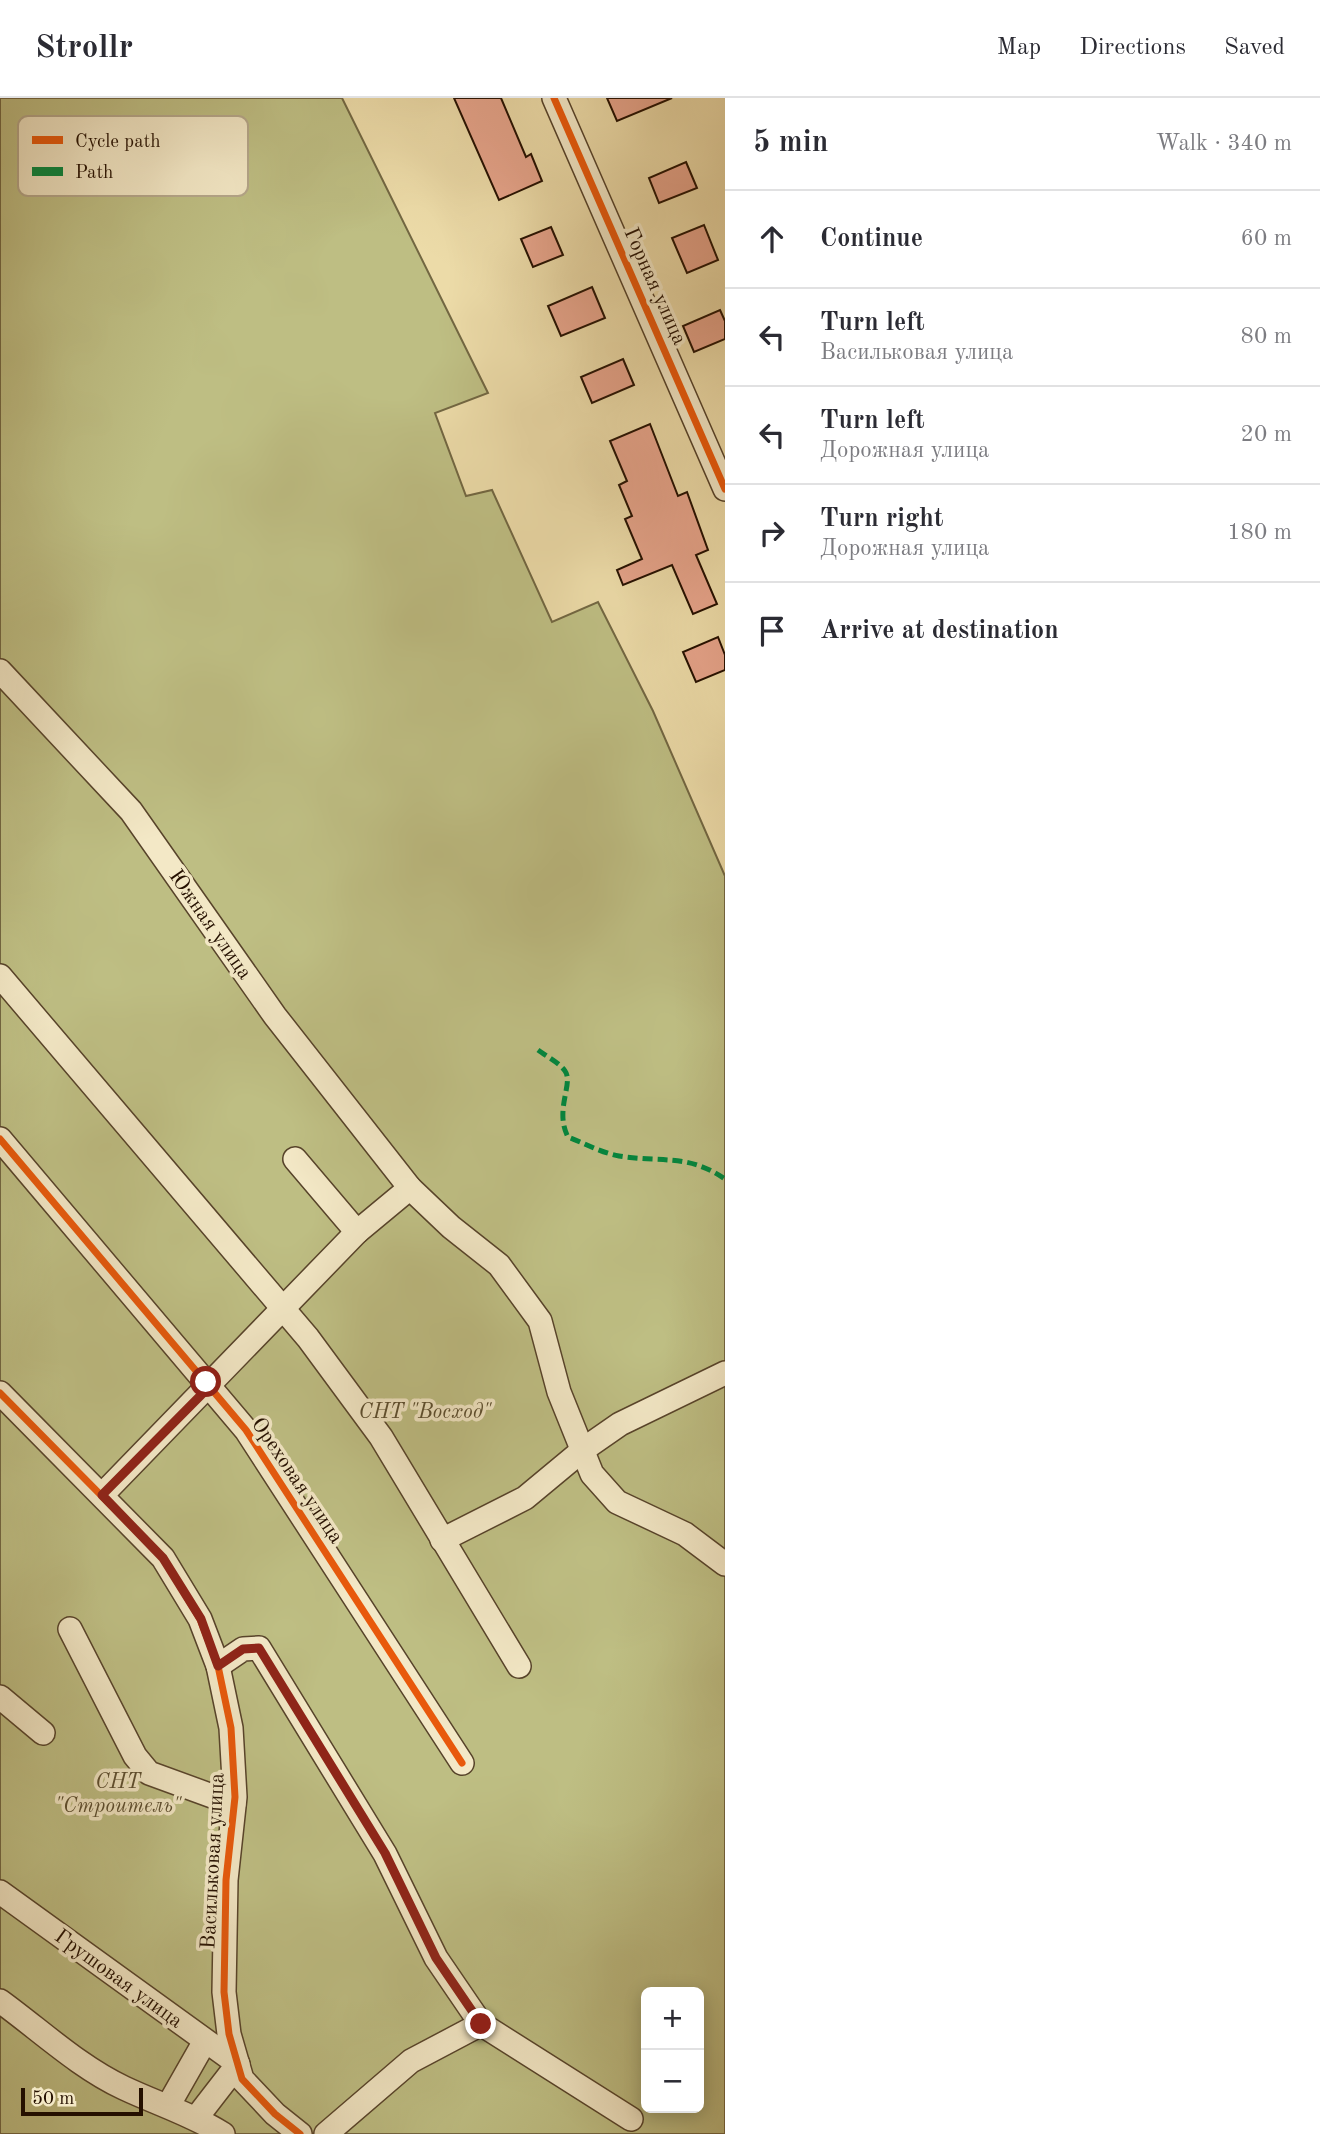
<!DOCTYPE html>
<meta charset="utf-8">
<style>
body{margin:0;font-family:"Old Standard TT",serif;background:#f2f2f3;color:#2b2b33}
.controls{position:absolute;right:21px;bottom:21px;display:grid;overflow:hidden;border-radius:10px;box-shadow:0 4px 18px #0003}
.controls button{width:63px;height:63px;display:grid;place-items:center;padding:0;border:0;border-bottom:2px solid #e1e1e2;background:#fff;color:#2b2b33;font:35px sans-serif}
.scale{position:absolute;left:21px;bottom:18px;width:122px;box-sizing:border-box;padding-left:7px;border:4px solid #251000;border-top:0;font-size:19px;line-height:24px;white-space:nowrap;color:#251000;-webkit-text-stroke:5px #f3e8c6;paint-order:stroke}
.stop{position:absolute;width:21px;height:21px;margin:-16px;border:5px solid #8f2418;border-radius:50%;background:#fff}
.stop.end{background:#8f2418;border-color:#fff;box-shadow:0 2px 7px #0008}
.list{margin:0;padding:0;list-style:none}
h2{display:flex;justify-content:space-between;align-items:center;height:91px;margin:0;padding:0 28px;font-size:30px}
h2 small{font-size:23px;font-weight:400;color:#7c7c81}
.list li{display:grid;grid-template-columns:46px 1fr auto;gap:21px;align-items:center;box-sizing:border-box;height:98px;padding:0 28px;border-top:2px solid #e1e1e2}
.list b{display:block;font-size:26px;white-space:nowrap}
.list p{margin:0;font-size:23px;white-space:nowrap;color:#7c7c81}
.list em{font-size:23px;font-style:normal;color:#7c7c81}
.icon{flex:none;width:38px;height:38px;fill:none;stroke:currentColor;stroke-width:2;stroke-linecap:round;stroke-linejoin:round}
.map{position:relative;flex:none;width:725px;height:2036px;overflow:hidden}
header{display:flex;align-items:center;gap:42px;box-sizing:border-box;height:98px;padding:0 35px;background:#fff;border-bottom:2px solid #e1e1e2}
header strong{font-size:33px}
nav{display:flex;gap:38px;margin-inline-start:auto;font-size:24px}
main{display:flex}
aside{flex:1;background:#fff}
.map>svg:first-child{display:block}
</style>
<header>
<strong>Strollr</strong>
<nav><a>Map</a><a>Directions</a><a>Saved</a></nav>
</header>
<main>
<div class="map">
<svg width="725" height="2036" viewBox="0 0 725 2036">
<rect width="100%" height="100%" fill="#ecdba8"/>
<filter id="stains"><feTurbulence type="fractalNoise" baseFrequency=".00286" numOctaves="4"/><feColorMatrix values="0 0 0 0 .2 0 0 0 0 .09 0 0 0 0 .02 0 0 0 .5 -.17"/></filter>
<radialGradient id="worn" r=".72"><stop offset=".6" stop-color="#630" stop-opacity="0"/><stop offset="1" stop-color="#630" stop-opacity=".3"/></radialGradient>
<!-- green -->
<path fill="#bebe83" stroke="#726742" stroke-width="2" fill-rule="evenodd" d="M0 0H342L488 295 435 315 466 398 492 392 552 524 598 504 653 613 725 778V2036H0ZM646 1894H699V2010H646Z"/>
<!-- building -->
<g fill="#e6a48b" stroke="#251000" stroke-width="2">
<path d="M454 0H501L526 59 531 56 542 83 499 102Z"/>
<path d="M607 0H672L617 23Z"/>
<path d="M686 64 697 90 659 105 649 80Z"/>
<path d="M704 127 718 162 687 175 672 140Z"/>
<path d="M551 129 563 157 533 169 521 141Z"/>
<path d="M592 189 605 220 561 238 548 208Z"/>
<path d="M720 212 725 223V241L694 254 683 228Z"/>
<path d="M623 261 634 287 592 305 581 279Z"/>
<path d="M650 326 678 398 687 394 708 452 696 457 717 506 693 516 672 467 623 487 617 472 642 461 625 421 632 418 619 387 627 383 610 343Z"/>
<path d="M718 539 725 557V572L696 584 683 554Z"/>
</g>
<g fill="none" stroke-linecap="round" stroke-linejoin="round">
<defs>
<g id="minor">
<path d="M554 0 725 391"/>
<path d="M0 573 131 713 275 918 410 1090 451 1129 499 1167 540 1223 559 1294 592 1376 617 1404 685 1436 725 1466"/>
<path d="M0 878 308 1240 381 1339 519 1568"/>
<path d="M0 1041 246 1332 462 1665"/>
<path d="M295 1061 357 1134 410 1090"/>
<path d="M0 1295 163 1460 200 1521 218 1568 231 1630 235 1699 226 1782 224 1894 229 1936 242 1981 275 2016 300 2036"/>
<path d="M102 1397 357 1134"/>
<path d="M442 1442 525 1400 584 1351 620 1326 725 1275"/>
<path d="M70 1531 135 1658 149 1675 234 1706"/>
<path d="M218 1568 243 1551 259 1550 385 1756 436 1860 481 1926 631 2021"/>
<path d="M0 1599 43 1635"/>
<path d="M0 1794 238 1966 197 2019"/>
<path d="M0 1903C40 1932 79 1969 124 1990 158 2006 191 2016 223 2036"/>
<path d="M168 2008 205 1943"/>
<path d="M326 2036 411 1963 481 1926"/>
</g>
</defs>
<!-- minor casing -->
<use href="#minor" stroke="#57432a" stroke-width="26"/>
<!-- minor -->
<use href="#minor" stroke="#f3e8c6" stroke-width="23"/>
<!-- quiet -->
<path stroke="#00873e" stroke-width="5" stroke-dasharray="10 5" stroke-linecap="butt" d="M538 952C546 958 560 965 565 973 574 985 554 1012 568 1039 584 1045 602 1055 619 1058 661 1065 687 1055 725 1081"/>
<defs>
<g id="cycleway">
<path d="M554 0 725 391"/>
<path d="M0 1041 246 1332 462 1665"/>
<path d="M0 1295 163 1460 200 1521 218 1568 231 1630 235 1699 226 1782 224 1894 229 1936 242 1981 275 2016 300 2036"/>
</g>
</defs>
<!-- cycleway casing -->
<use href="#cycleway" stroke="#f3e8c6" stroke-width="11"/>
<!-- cycleway -->
<use href="#cycleway" stroke="#e8590c" stroke-width="7"/>
</g>
<g fill="none" stroke-linecap="round" stroke-linejoin="round">
<!-- route -->
<path stroke="#8f2418" stroke-width="9" d="M206 1284 210 1288 102 1397 163 1460 201 1521 218 1568 243 1551 259 1550 385 1755 436 1860 481 1926"/>
</g>
<g text-anchor="middle" stroke-width="7" stroke-linejoin="round" paint-order="stroke">
<!-- street labels -->
<g font-size="21" fill="#251000" stroke="#f3e8c6">
<text transform="translate(656 188) rotate(66)" y="7">Горная улица</text>
<text transform="translate(211 826) rotate(55)" y="7">Южная улица</text>
<text transform="translate(298 1382) rotate(56)" y="7">Ореховая улица</text>
<text transform="translate(212 1763) rotate(-87)" y="7">Васильковая улица</text>
<text transform="translate(119 1880) rotate(36)" y="7">Грушовая улица</text>
</g>
<!-- park labels -->
<g font-size="21" font-style="italic" fill="#5b4d2e" stroke="#f3e8c6">
<text x="425" y="1320">СНТ "Восход"</text>
<text x="118" y="1690">СНТ<tspan x="118" dy="24">"Строитель"</tspan></text>
</g>
</g>
<!-- legend -->
<rect x="18" y="18" width="230" height="80" rx="10" fill="#f3e8c6" stroke="#b5a78b" stroke-width="2"/>
<rect x="32" y="38" width="31" height="8" fill="#e8590c"/>
<rect x="32" y="69" width="31" height="9" fill="#00873e"/>
<g font-size="19" fill="#251000">
<text x="75" y="49">Cycle path</text>
<text x="75" y="80">Path</text>
</g>
<rect width="100%" height="100%" filter="url(#stains)"/>
<rect width="100%" height="100%" fill="url(#worn)"/>
</svg>
<div class="controls">
<button>+</button>
<button>−</button>
</div>
<div class="scale">50 m</div>
<div class="stop" style="left:206px;top:1284px"></div>
<div class="stop end" style="left:481px;top:1926px"></div>
</div>
<aside>
<h2>5 min<small>Walk · 340 m</small></h2>
<ul class="list">
<li><svg class="icon" aria-label="ahead" viewBox="0 0 24 24"><path d="M12 20V5M6 11l6-6 6 6"/></svg><div><b>Continue</b></div><em>60 m</em></li>
<li><svg class="icon" aria-label="left" viewBox="0 0 24 24"><path d="M17 20v-9H6M10 6l-5 5 5 5"/></svg><div><b>Turn left</b><p>Васильковая улица</p></div><em>80 m</em></li>
<li><svg class="icon" aria-label="left" viewBox="0 0 24 24"><path d="M17 20v-9H6M10 6l-5 5 5 5"/></svg><div><b>Turn left</b><p>Дорожная улица</p></div><em>20 m</em></li>
<li><svg class="icon" aria-label="right" viewBox="0 0 24 24"><path d="M7 20v-9h11M14 6l5 5-5 5"/></svg><div><b>Turn right</b><p>Дорожная улица</p></div><em>180 m</em></li>
<li><svg class="icon" aria-label="arrive" viewBox="0 0 24 24"><path d="M6 21V4h12l-3 4 3 4H6"/></svg><div><b>Arrive at destination</b></div></li>
</ul>
</aside>
</main>
